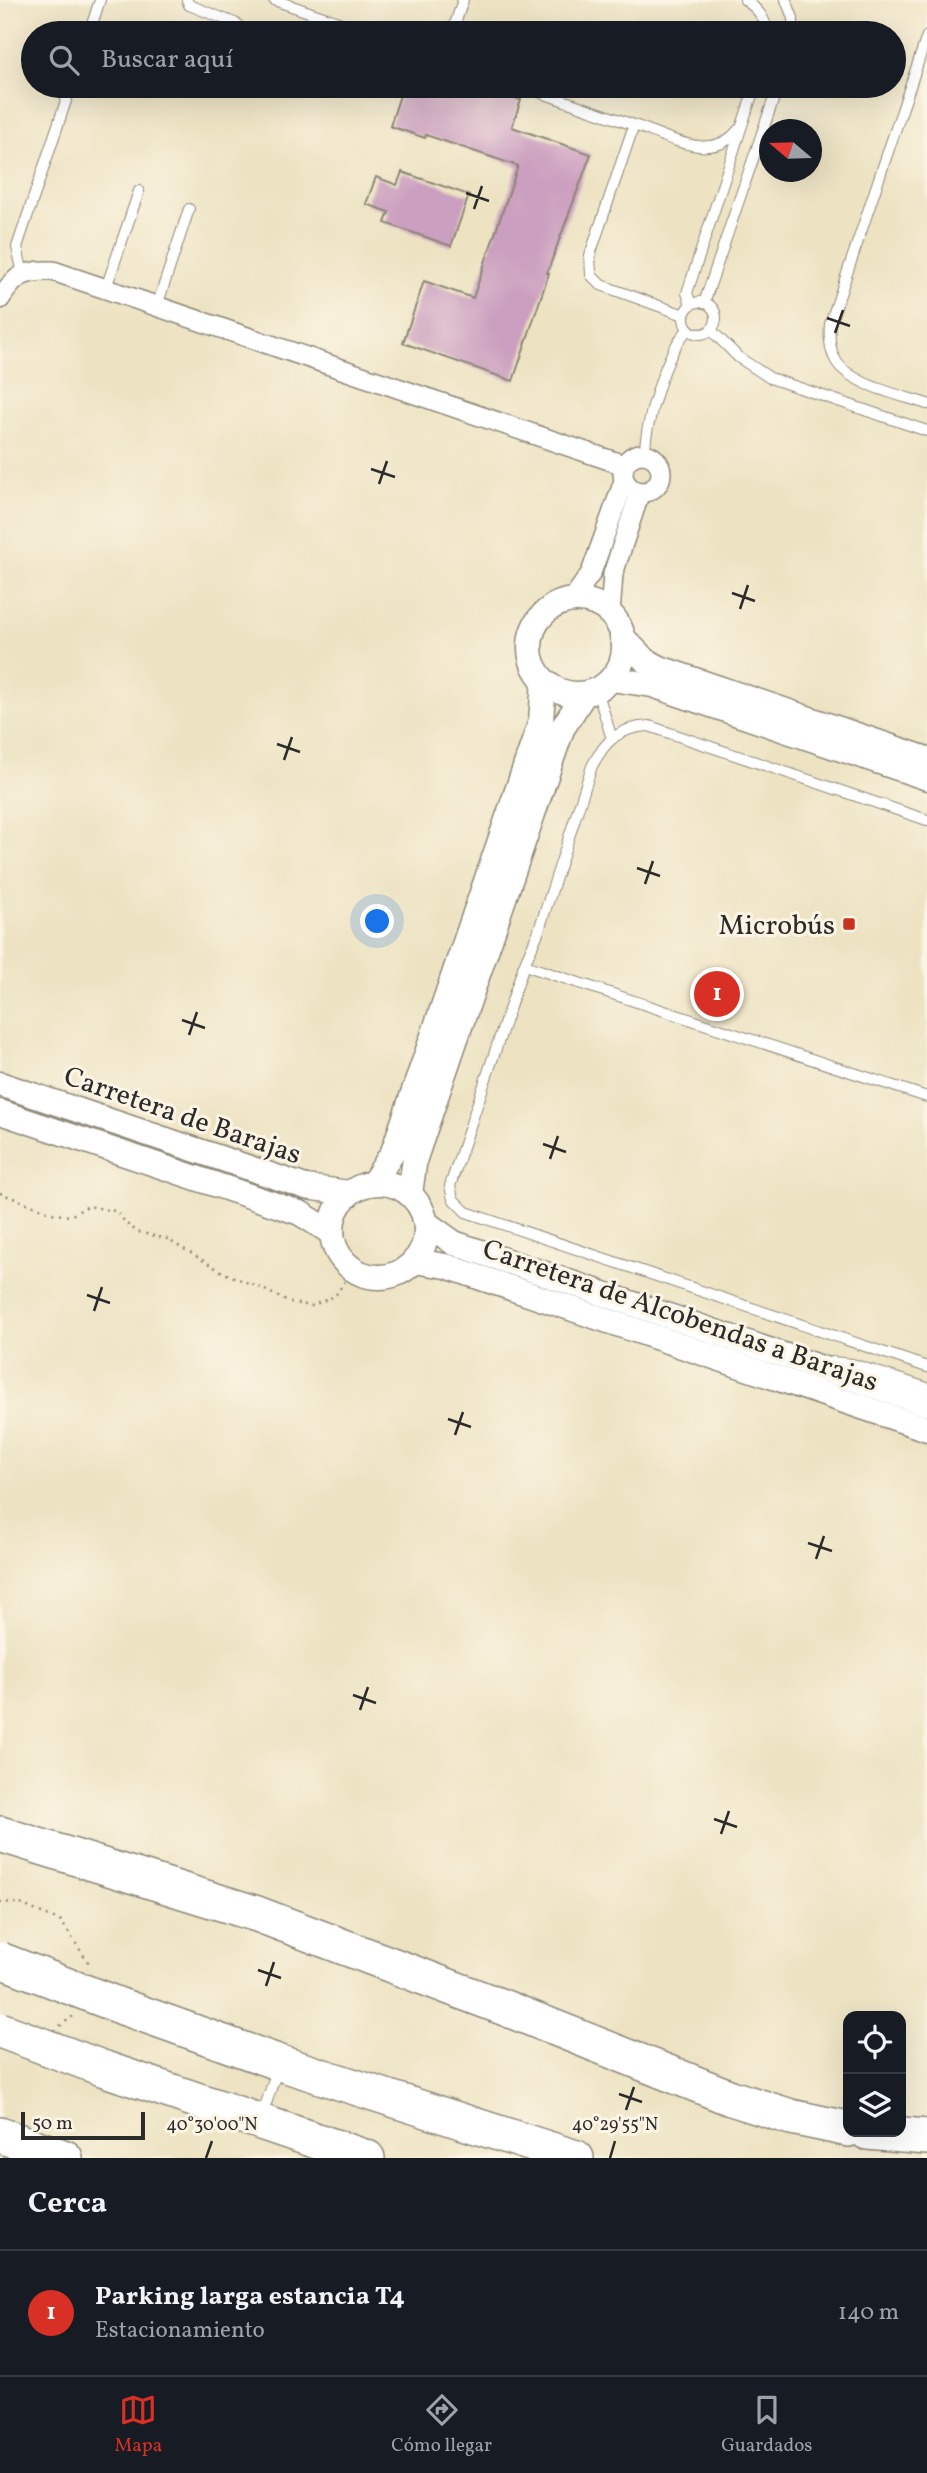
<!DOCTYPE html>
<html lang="es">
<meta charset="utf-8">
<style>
body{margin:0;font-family:Vollkorn,serif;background:#20242c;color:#f1f3f6}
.controls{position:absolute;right:21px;bottom:21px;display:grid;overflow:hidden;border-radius:14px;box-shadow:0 7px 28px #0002}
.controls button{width:63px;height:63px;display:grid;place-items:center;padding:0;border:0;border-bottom:2px solid #363941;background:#171b24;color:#f1f3f6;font:35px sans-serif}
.compass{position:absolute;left:759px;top:119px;width:63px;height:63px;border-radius:50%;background:#171b24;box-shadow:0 7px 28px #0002;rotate:289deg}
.scale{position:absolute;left:21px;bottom:18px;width:124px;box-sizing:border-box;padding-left:7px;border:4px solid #2b2b2b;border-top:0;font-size:19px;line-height:24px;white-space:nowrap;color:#2b2b2b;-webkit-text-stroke:5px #fcf5e5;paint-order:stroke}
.you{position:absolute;left:378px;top:922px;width:24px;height:24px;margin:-18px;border:5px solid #fff;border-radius:50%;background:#1a73e8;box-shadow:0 0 0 10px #1a73e833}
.badge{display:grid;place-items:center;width:46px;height:46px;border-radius:50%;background:#d93025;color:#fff;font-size:23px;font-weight:700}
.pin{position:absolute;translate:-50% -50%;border:4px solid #fff;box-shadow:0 2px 7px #0006}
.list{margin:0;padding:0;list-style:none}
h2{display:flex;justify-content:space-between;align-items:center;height:91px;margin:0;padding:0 28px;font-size:30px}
h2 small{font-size:23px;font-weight:400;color:#9ea1a6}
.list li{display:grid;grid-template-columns:46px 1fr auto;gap:21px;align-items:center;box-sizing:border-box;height:126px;padding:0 28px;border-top:2px solid #363941}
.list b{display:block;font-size:26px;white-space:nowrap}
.list p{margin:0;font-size:23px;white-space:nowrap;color:#9ea1a6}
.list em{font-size:23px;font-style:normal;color:#9ea1a6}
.icon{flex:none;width:38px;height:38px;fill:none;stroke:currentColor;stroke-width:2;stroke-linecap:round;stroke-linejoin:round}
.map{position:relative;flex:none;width:927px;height:2158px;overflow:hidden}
.search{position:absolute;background:#171b24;box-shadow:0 7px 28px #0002;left:21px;right:21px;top:21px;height:77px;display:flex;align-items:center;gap:18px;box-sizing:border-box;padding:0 24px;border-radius:38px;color:#9ea1a6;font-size:26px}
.sheet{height:217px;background:#171b24}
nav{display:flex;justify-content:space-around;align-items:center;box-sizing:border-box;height:98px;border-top:2px solid #363941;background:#171b24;font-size:19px;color:#9ea1a6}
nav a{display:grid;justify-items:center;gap:4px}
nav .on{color:#d93025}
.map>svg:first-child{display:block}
</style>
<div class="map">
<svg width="927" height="2158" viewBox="0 0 927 2158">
<rect width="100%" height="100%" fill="#fcf5e5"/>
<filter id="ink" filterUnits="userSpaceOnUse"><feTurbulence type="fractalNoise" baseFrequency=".0143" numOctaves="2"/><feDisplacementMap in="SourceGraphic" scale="14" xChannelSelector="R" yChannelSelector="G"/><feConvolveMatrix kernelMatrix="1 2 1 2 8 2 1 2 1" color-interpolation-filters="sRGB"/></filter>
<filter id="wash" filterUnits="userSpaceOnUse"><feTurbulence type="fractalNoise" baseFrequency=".00686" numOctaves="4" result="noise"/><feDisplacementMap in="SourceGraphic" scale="28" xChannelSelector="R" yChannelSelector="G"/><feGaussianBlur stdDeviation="1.57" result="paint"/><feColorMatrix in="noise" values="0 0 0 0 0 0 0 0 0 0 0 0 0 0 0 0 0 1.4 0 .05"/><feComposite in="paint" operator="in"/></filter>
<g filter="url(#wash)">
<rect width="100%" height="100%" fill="#ede3c3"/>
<g id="blocks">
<!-- building -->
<g fill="#cb9fbf">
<path d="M403 86H478L521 100 512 127 591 154 547 273H549L513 381 403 343 424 281 473 298 518 166 426 135 425 138 390 126Z"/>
<path d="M402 172 469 195 451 246 385 223 389 212 366 204 376 177 397 185Z"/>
</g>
</g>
</g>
<g filter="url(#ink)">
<use href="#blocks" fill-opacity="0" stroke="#8c8777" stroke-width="2"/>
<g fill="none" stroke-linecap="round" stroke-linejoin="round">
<defs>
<g id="service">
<path d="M187 0 189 5 237 24 242 33"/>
<path d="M274 0 370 33"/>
<path d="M745 0C758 9 765 18 768 33"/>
<path d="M786 0 793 18V33"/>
<path d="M89 33 100 0"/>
<path d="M452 33 463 0"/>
<path d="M927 36 830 324C829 335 829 346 834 357 845 384 901 395 927 404"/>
<path d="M522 86 634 125 590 255 591 275 601 285 684 315"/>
<path d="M634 125C667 136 712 164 738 130"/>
<path d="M23 274 17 247 71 86"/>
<path d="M106 288 139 191"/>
<circle cx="700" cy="318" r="16"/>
<path d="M704 303 778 86"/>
<path d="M691 304 687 293 755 86"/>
<path d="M157 306 189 209"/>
<path d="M711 330 738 357 770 378 927 431"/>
<path d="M645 454C644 426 667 348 688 330"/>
<path d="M597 690 612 739"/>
<path d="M927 820 649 726C618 728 606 740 592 766L538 933 524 965 450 1186 453 1199 466 1212 927 1367"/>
<path d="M524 965 927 1097"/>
<path d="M833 1362 852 1364 927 1388"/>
<path d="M262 2116 278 2067"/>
</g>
<g id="minor">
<path d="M0 299C15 275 25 270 53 271L624 465"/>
<circle cx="642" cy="473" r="19"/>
<path d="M572 600 591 573 624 481"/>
<path d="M610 614 613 574 640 492"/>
</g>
<g id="tertiary">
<circle cx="577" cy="647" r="47"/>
<path d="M622 637 645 660 660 668 927 759"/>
<path d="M611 679 652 685 927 778"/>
<path d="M0 1084 306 1187 349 1193"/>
<path d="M0 1112 300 1213 332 1233"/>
<path d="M373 1183 393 1152 541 721 544 681"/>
<circle cx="379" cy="1230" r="47"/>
<path d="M410 1194 415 1158 562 729 584 694"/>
<path d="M426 1223 454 1243 927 1404"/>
<path d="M414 1261 446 1266 927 1429"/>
</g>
<g id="motorway">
<path d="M0 1834 257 1914 505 2008 731 2098 791 2117 848 2129"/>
<path d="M123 2007 280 2063 576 2158"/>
<path d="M102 2068 367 2158"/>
<path d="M867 2132 927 2137"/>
<path d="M0 2135 65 2158"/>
</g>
</defs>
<!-- service casing -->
<use href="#service" stroke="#8c8777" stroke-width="12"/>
<!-- minor casing -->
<use href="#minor" stroke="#8c8777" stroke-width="22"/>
<!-- tertiary casing -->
<use href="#tertiary" stroke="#8c8777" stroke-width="27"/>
<!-- motorway casing -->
<use href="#motorway" stroke="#8c8777" stroke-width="38"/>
<!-- path -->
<g stroke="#8c8777" stroke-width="2.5" stroke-dasharray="2 5" stroke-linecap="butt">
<path d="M0 1193 55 1214 70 1216 88 1206 115 1211 129 1226 138 1232 167 1239 224 1273 261 1288 288 1302 311 1306 335 1296 353 1269"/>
<path d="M0 1902 18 1903 61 1921 88 1962 86 1967"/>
<path d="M60 2026 72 2017 73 2014"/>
</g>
<!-- service -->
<use href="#service" stroke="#fff" stroke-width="10"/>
<!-- minor -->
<use href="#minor" stroke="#fff" stroke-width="19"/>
<!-- tertiary -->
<use href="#tertiary" stroke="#fff" stroke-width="24"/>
<!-- motorway -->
<use href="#motorway" stroke="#fff" stroke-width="35"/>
<defs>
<g id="motorway-bridge">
<path d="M0 1960 123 2007"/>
<path d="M0 2030 102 2068"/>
</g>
</defs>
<!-- motorway-bridge casing -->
<use href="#motorway-bridge" stroke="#8c8777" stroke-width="38" stroke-linecap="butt"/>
<!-- motorway-bridge -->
<use href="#motorway-bridge" stroke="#fff" stroke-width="35"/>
</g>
</g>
<!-- ticks -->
<path fill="none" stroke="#2b2b2b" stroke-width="2.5" d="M466 193 489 201M474 209 482 186M827 318 850 326M835 333 843 310M371 469 395 477M379 484 387 461M732 593 755 601M740 609 748 585M277 744 300 752M284 760 292 737M637 868 660 876M645 884 653 861M182 1020 205 1028M189 1035 197 1012M543 1144 566 1152M550 1159 558 1136M87 1295 110 1303M94 1311 102 1287M448 1419 471 1427M455 1435 463 1412M808 1543 832 1551M816 1559 824 1536M353 1695 376 1703M360 1710 368 1687M714 1819 737 1827M721 1834 729 1811M258 1970 281 1978M266 1986 274 1962M619 2094 642 2102M626 2110 634 2087M206 2158 212 2141M610 2158 615 2141"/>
<!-- markers -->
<rect fill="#c8321e" stroke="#fcf5e5" stroke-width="2.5" x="842" y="917" width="14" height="14" rx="3.5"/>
<g text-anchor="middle" stroke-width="6" stroke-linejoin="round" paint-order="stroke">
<!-- poi labels -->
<g font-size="28" fill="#2b2b2b" stroke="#fcf5e5" text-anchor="end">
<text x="835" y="934">Microbús</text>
</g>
<!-- street labels -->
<g font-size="28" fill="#2b2b2b" stroke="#fcf5e5">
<text transform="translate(183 1114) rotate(19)" y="10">Carretera de Barajas</text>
<text transform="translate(681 1314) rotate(19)" y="10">Carretera de Alcobendas a Barajas</text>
</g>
</g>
<g font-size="18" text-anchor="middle" fill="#2b2b2b" stroke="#fcf5e5" stroke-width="6" stroke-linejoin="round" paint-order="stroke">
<text x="212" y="2130">40°30'00"N</text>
<text x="615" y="2130">40°29'55"N</text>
</g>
</svg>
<div class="controls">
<button><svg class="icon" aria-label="locate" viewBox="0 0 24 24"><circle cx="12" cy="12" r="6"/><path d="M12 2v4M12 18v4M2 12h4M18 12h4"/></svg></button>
<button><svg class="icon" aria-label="layers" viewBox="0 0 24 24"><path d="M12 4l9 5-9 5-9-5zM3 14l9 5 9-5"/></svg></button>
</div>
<svg class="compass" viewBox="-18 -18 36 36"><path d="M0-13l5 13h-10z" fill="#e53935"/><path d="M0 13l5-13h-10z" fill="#9ea1a6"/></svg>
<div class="scale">50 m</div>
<div class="you"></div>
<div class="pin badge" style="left:717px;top:994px">1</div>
<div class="search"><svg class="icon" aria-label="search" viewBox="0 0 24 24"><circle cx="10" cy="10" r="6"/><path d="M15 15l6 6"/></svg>Buscar aquí</div>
</div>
<section class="sheet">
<h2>Cerca<small></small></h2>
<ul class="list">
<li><span class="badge">1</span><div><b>Parking larga estancia T4</b><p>Estacionamiento</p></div><em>140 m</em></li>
</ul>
</section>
<nav>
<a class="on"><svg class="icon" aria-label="map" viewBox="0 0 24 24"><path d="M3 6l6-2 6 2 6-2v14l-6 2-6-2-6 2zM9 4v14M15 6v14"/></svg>Mapa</a>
<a><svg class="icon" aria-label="directions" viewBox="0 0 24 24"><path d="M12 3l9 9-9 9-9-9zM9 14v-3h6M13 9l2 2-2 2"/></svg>Cómo llegar</a>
<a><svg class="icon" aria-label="saved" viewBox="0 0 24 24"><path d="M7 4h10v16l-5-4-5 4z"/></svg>Guardados</a>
</nav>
